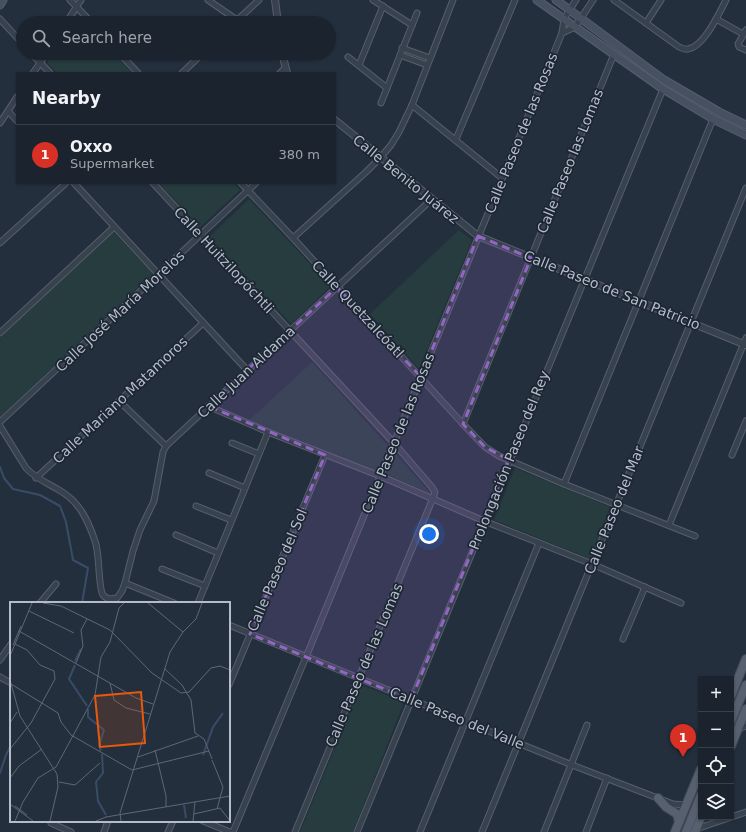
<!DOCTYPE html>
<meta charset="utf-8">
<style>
body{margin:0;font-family:"DejaVu Sans",sans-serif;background:#242b36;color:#f1f3f6}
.controls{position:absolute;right:12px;bottom:12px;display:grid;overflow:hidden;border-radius:0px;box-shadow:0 1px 3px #0004}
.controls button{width:36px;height:36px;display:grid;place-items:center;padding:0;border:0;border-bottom:1px solid #39404a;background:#1b232e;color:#f1f3f6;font:20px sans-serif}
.you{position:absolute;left:429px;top:534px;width:14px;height:14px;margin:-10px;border:3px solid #fff;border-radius:50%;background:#1a73e8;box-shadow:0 0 0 6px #1a73e833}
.badge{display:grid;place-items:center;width:26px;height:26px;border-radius:50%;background:#d93025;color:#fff;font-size:13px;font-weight:700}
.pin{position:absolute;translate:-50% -33px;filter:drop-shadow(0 1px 2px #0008)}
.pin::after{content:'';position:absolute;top:21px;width:14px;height:12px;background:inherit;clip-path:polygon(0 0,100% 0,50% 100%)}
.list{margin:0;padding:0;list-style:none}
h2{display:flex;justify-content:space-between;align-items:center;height:52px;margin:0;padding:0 16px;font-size:17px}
h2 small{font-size:13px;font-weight:400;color:#a0a4aa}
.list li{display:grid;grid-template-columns:26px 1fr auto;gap:12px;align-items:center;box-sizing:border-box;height:60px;padding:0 16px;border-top:1px solid #39404a}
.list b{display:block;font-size:15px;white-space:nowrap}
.list p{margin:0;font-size:13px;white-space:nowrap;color:#a0a4aa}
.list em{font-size:13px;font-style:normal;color:#a0a4aa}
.icon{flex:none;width:22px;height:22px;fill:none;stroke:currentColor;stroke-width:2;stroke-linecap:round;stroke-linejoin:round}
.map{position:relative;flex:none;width:746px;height:832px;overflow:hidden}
.search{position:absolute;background:#1b232e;box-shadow:0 1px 3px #0004;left:16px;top:16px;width:320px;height:44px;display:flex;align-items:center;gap:10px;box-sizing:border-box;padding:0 14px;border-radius:22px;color:#a0a4aa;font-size:15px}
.panel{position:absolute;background:#1b232e;box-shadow:0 1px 3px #0004;left:16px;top:72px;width:320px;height:112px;border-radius:0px}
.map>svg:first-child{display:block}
</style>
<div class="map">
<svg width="746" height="832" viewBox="0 0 746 832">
<rect width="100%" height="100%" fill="#242f3e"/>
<!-- green -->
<g fill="#263c3f">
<path d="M53 53H113L132 73H57L47 62Z"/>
<path d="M159 183H234L240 190 200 227Z"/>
<path d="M249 199 331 286 291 324 209 237Z"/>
<path d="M459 230 472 240 419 369 370 314Z"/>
<path d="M113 232 153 273 0 417V338Z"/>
<path d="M312 362 389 447 378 473 249 420Z"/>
<path d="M394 452 431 494 386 474Z"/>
<path d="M515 468 610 507 590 559 494 520Z"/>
<path d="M361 685 404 702 353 832H300Z"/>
</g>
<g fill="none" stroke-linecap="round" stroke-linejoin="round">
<!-- stream -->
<g stroke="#394c67" stroke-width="2">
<path d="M0 467 4 478 13 489 40 495 60 506 66 522 73 560 88 568 82 603"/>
<path d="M0 773 6 755 11 745"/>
</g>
<defs>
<g id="minor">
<path d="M70 0 92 23"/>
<path d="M208 0 237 20"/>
<path d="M373 0 412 25"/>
<path d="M614 0 679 47C682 48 685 50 688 49 704 47 719 13 726 0"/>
<path d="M0 19 23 44"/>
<path d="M716 19 743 34"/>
<path d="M66 23 81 0"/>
<path d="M234 23 259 0"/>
<path d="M646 23 661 0"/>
<path d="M746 30 738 44 739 47 746 50"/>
<path d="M562 33 575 27 593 0"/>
<path d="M402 48 430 58"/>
<path d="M31 53 50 73"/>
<path d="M119 53 138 73"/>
<path d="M400 55 427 65"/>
<path d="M348 57 387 88"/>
<path d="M359 65 383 6"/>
<path d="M33 73 47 53"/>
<path d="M182 73 203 53"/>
<path d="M280 73 285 68"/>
<path d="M381 103 417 13"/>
<path d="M412 105 502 178"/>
<path d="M8 111 17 121"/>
<path d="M0 123 17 97"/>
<path d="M456 139 515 0"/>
<path d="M74 183 247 370"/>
<path d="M153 183 394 443 431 486 435 492 433 498 295 832"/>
<path d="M241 183 293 238 463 424 485 447 499 456 564 484 695 536"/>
<path d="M293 238 366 172 381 157 391 145 399 132 412 105 453 0"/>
<path d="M0 243 66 183"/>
<path d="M0 333 114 227"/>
<path d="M119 401 166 446"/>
<path d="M208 406 268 432 380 476 484 521 592 564 681 603"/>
<path d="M0 422 256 183"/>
<path d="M463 424 614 54"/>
<path d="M0 426 26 468C35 478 47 483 59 490 79 501 88 520 95 541 100 554 98 588 103 595 107 600 112 599 117 598L122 591 125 583 133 551 140 530 154 501 163 452 166 446 432 199"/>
<path d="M232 443 259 454"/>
<path d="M732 455 746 421"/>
<path d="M209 473 245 488"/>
<path d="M36 478 203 323"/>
<path d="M564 484 713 119"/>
<path d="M196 506 231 520"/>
<path d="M669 525 746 338"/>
<path d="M176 535 218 553"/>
<path d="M162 569 205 586"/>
<path d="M125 583 174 603"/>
<path d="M40 603 56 584"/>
<path d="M198 603 268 432"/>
<path d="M229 625 572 765 673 804 686 805"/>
<path d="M623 639 645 587"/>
<path d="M0 660 11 644"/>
<path d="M0 677 9 682"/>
<path d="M229 685 325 455"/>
<path d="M731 732 746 726"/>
<path d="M203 821 230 832"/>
<path d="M51 823 71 832"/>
<path d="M696 829 746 812"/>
<path d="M104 832 108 821"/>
<path d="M168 832 173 821"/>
<path d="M233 832 306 657 562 33 564 19 576 0"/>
<path d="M357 832 663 89"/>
<path d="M420 832 539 543"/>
<path d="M482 832 746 188"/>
<path d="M544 832 587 725"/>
<path d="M586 832 607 778"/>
</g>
<g id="tertiary">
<path d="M275 0 278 23"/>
<path d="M282 53 287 73"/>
<path d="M335 120 478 236 746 345"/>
</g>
<g id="secondary">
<path d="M537 0 663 89 713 119 746 135"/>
<path d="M556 0 664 80 719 112 746 125"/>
<path d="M0 5 3 0"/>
</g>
<g id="primary">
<path d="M731 696 746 659"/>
<path d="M731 721 746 685"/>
<path d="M731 746 746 709"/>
<path d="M658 798 666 807 677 814 679 822"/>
<path d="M675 832 701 769"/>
<path d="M686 832 701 795"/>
<path d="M695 832 701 817"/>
</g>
</defs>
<!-- minor casing -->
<use href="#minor" stroke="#565f6c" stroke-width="7"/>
<!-- tertiary casing -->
<use href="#tertiary" stroke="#565f6c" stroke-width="8"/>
<!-- secondary casing -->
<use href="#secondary" stroke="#565f6c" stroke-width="9"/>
<!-- primary casing -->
<use href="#primary" stroke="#414a57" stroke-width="10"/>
<!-- minor -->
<use href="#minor" stroke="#38414e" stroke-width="5"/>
<!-- tertiary -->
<use href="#tertiary" stroke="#38414e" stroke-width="6"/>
<!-- secondary -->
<use href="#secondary" stroke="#465061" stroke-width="7"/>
<!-- primary -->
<use href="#primary" stroke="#56606e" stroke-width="8"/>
</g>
<!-- marked area -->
<path fill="#9266c3" fill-opacity="0.2" stroke="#9266c3" stroke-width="3" stroke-dasharray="8 5" stroke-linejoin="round" d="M478 236 531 258 463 424 485 447 509 460 411 700 250 634 325 455 208 406 337 287 421 377Z"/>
<g text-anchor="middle" stroke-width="3.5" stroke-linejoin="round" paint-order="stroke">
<!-- street labels -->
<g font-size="14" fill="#b4bcc9" stroke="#1d2633">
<text transform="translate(521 133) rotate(-68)" y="5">Calle Paseo de las Rosas</text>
<text transform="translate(570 161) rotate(-68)" y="5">Calle Paseo las Lomas</text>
<text transform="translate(406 179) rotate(39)" y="5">Calle Benito Juárez</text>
<text transform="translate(224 260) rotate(47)" y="5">Calle Huitzilopóchtli</text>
<text transform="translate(612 290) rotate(22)" y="5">Calle Paseo de San Patricio</text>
<text transform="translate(358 309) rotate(47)" y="5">Calle Quetzalcóatl</text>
<text transform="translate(120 311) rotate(-43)" y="5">Calle José María Morelos</text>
<text transform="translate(246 372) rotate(-43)" y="5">Calle Juan Aldama</text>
<text transform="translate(120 400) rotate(-43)" y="5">Calle Mariano Matamoros</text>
<text transform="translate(398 433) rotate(-68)" y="5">Calle Paseo de las Rosas</text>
<text transform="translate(509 460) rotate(-68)" y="5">Prolongación Paseo del Rey</text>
<text transform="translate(614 510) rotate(-68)" y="5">Calle Paseo del Mar</text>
<text transform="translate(277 570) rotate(-67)" y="5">Calle Paseo del Sol</text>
<text transform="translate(364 665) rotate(-67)" y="5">Calle Paseo de las Lomas</text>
<text transform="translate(457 718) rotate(22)" y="5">Calle Paseo del Valle</text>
</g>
</g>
<!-- overview -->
<g transform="translate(10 602)">
<rect width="220" height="220" fill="#242f3e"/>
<path fill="none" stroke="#394c67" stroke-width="2" d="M65 59 71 47M65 63 59 77 77 104M78 107V115L94 128 89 143 91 149M203 125 213 111M92 152 93 171 86 180 88 199 96 213M193 153 203 125M174 203 176 216"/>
<path fill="none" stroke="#5e6776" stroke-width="1" d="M33 1 51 4 100 28 142 71 171 91 179 90 201 66 210 64 220 68M138 1 173 30M19 9 64 31M9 29 126 96 143 102M3 43 11 24M0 54 22 1M66 61 73 44 71 28 77 17M155 67 172 83 181 98 185 131 194 137 202 157M0 78 10 114 47 172 48 185 40 219M100 81 104 98 116 106 140 112M1 82 48 111 51 120 61 133 122 168 199 149M0 121 7 110M0 147 21 121 45 77 44 69 30 63 17 48 5 42M145 148 156 194V205M128 155 188 134M202 158 213 185 207 207M0 176 9 164 32 147M49 180 65 183 90 161M0 202 23 219M5 204 17 213M184 212 210 206 220 219M5 219 13 200 28 176 46 165 85 93 91 55 100 40 109 6 114 1M86 219 96 215 220 194M111 219 110 211 160 50 173 30 186 17 192 1M183 219 185 200"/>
<path fill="#e8590c" fill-opacity="0.15" stroke="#e8590c" stroke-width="2" d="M131 90 135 141 90 145 85 94Z"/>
<rect width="220" height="220" fill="none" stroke="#b4bcc9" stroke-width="2"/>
</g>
</svg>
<div class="controls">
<button>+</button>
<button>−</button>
<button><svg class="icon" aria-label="locate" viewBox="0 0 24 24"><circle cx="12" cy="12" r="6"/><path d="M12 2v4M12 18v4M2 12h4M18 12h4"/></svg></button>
<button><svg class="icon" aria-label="layers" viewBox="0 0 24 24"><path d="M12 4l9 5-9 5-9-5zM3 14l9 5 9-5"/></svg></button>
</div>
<div class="you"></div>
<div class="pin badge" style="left:683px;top:757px">1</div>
<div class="search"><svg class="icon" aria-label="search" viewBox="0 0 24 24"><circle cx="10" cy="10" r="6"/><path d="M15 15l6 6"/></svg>Search here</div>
<section class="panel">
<h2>Nearby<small></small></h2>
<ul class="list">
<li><span class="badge">1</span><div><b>Oxxo</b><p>Supermarket</p></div><em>380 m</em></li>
</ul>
</section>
</div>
